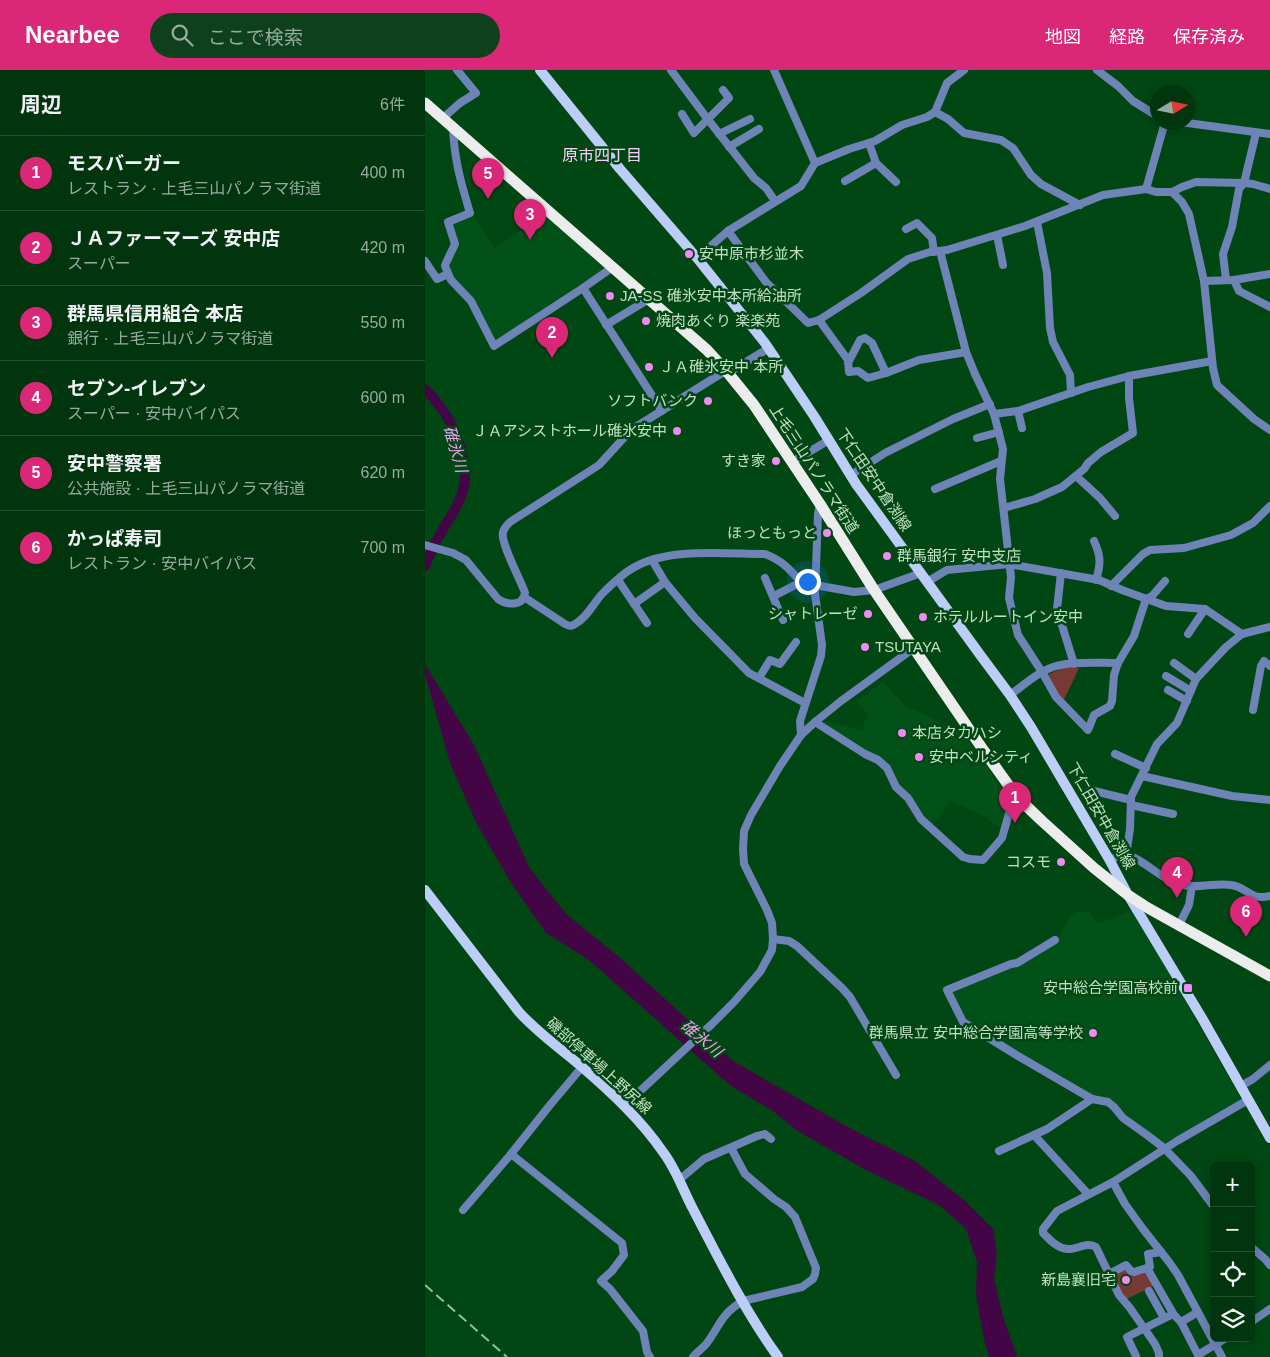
<!DOCTYPE html>
<html lang="ja">
<meta charset="utf-8">
<style>
body{margin:0;font-family:Helvetica,"Noto Sans JP",sans-serif;background:#0f401c;color:#f1f3f6}
.controls{position:absolute;right:15px;bottom:15px;display:grid;overflow:hidden;border-radius:8px;box-shadow:0 2px 12px #0003}
.controls button{width:45px;height:45px;display:grid;place-items:center;padding:0;border:0;border-bottom:1px solid #23502e;background:#01350e;color:#f1f3f6;font:25px sans-serif}
.compass{position:absolute;left:725px;top:15px;width:45px;height:45px;border-radius:50%;background:#01350e;box-shadow:0 2px 12px #0003;rotate:80deg}
.you{position:absolute;left:382px;top:511px;width:18px;height:18px;margin:-12px;border:4px solid #fff;border-radius:50%;background:#1a73e8;box-shadow:0 0 0 8px #1a73e833}
.badge{display:grid;place-items:center;width:32px;height:32px;border-radius:50%;background:#db2777;color:#fff;font-size:16px;font-weight:700}
.pin{position:absolute;translate:-50% -41px;filter:drop-shadow(0 1px 2px #0008)}
.pin::after{content:'';position:absolute;top:26px;width:18px;height:15px;background:inherit;clip-path:polygon(0 0,100% 0,50% 100%)}
.list{margin:0;padding:0;list-style:none}
h2{display:flex;justify-content:space-between;align-items:center;height:65px;margin:0;padding:0 20px;font-size:21px}
h2 small{font-size:16px;font-weight:400;color:#96ab9e}
.list li{display:grid;grid-template-columns:32px 1fr auto;gap:15px;align-items:center;box-sizing:border-box;height:75px;padding:0 20px;border-top:1px solid #23502e}
.list b{display:block;font-size:19px;white-space:nowrap}
.list p{margin:0;font-size:16px;white-space:nowrap;color:#96ab9e}
.list em{font-size:16px;font-style:normal;color:#96ab9e}
.icon{flex:none;width:28px;height:28px;fill:none;stroke:currentColor;stroke-width:2;stroke-linecap:round;stroke-linejoin:round}
.map{position:relative;flex:none;width:845px;height:1287px;overflow:hidden}
header{display:flex;align-items:center;gap:30px;box-sizing:border-box;height:70px;padding:0 25px;background:#db2777;color:#fff}
header strong{font-size:24px}
nav{display:flex;gap:28px;margin-inline-start:auto;font-size:18px}
.search{width:350px;height:45px;background:#0f401c;display:flex;align-items:center;gap:12px;box-sizing:border-box;padding:0 18px;border-radius:28px;color:#96ab9e;font-size:19px}
main{display:flex}
aside{flex:1;background:#01350e}
.map>svg:first-child{display:block}
</style>
<header>
<strong>Nearbee</strong>
<div class="search"><svg class="icon" aria-label="search" viewBox="0 0 24 24"><circle cx="10" cy="10" r="6"/><path d="M15 15l6 6"/></svg>ここで検索</div>
<nav><a>地図</a><a>経路</a><a>保存済み</a></nav>
</header>
<main>
<aside>
<h2>周辺<small>6件</small></h2>
<ul class="list">
<li><span class="badge">1</span><div><b>モスバーガー</b><p>レストラン · 上毛三山パノラマ街道</p></div><em>400 m</em></li>
<li><span class="badge">2</span><div><b>ＪＡファーマーズ 安中店</b><p>スーパー</p></div><em>420 m</em></li>
<li><span class="badge">3</span><div><b>群馬県信用組合 本店</b><p>銀行 · 上毛三山パノラマ街道</p></div><em>550 m</em></li>
<li><span class="badge">4</span><div><b>セブン-イレブン</b><p>スーパー · 安中バイパス</p></div><em>600 m</em></li>
<li><span class="badge">5</span><div><b>安中警察署</b><p>公共施設 · 上毛三山パノラマ街道</p></div><em>620 m</em></li>
<li><span class="badge">6</span><div><b>かっぱ寿司</b><p>レストラン · 安中バイパス</p></div><em>700 m</em></li>
</ul>
</aside>
<div class="map">
<svg width="845" height="1287" viewBox="0 0 845 1287">
<rect width="100%" height="100%" fill="#014713"/>
<!-- built -->
<g fill="#015118">
<path d="M47 144 70 178 120 144 180 196 179 201 69 273 28 211 22 197 32 174 25 154Z"/>
<path d="M458 612 483 638 493 641 538 665 553 683 585 731 577 759 566 752 561 747 525 731 508 754 506 755 472 716 463 698 396 656 400 651 436 660 443 645 431 631Z"/>
<path d="M708 840 817 1031 740 1075 699 1046 667 1027 629 1006 537 947 526 920 595 894 631 870 645 847 650 842H666L668 848 675 853Z"/>
</g>
<!-- green -->
<g fill="#763934">
<path d="M638 598H654L638 632 622 605Z"/>
<path d="M700 1197 721 1200 730 1215C721 1221 710 1224 700 1230L686 1205Z"/>
</g>
<!-- water -->
<path fill="#430546" d="M0 594 49 675 105 799 141 844 193 886 308 991 428 1060 490 1091 540 1131 568 1159 572 1183 569 1208 578 1247 592 1287H564L559 1270 551 1225 552 1192 541 1159 514 1135 441 1100 371 1060 348 1041 306 1016 164 890 121 863 85 811 51 752 25 693 0 604Z"/>
<g fill="none" stroke-linecap="round" stroke-linejoin="round">
<!-- river -->
<path stroke="#430546" stroke-width="10" d="M0 319C20 339 33 361 38 389 40 398 41 407 39 416 35 436 22 451 13 468 7 477 4 487 0 496"/>
<!-- minor -->
<g stroke="#6e83b6" stroke-width="8">
<path d="M246 0 281 47 329 108 341 118 350 131"/>
<path d="M349 0 390 93"/>
<path d="M672 0 693 16 708 31 732 46"/>
<path d="M510 42 523 49 539 63 576 70 588 78 606 105 616 114 655 135"/>
<path d="M257 44 269 63 304 28 298 20"/>
<path d="M18 48 35 33 51 23 32 0"/>
<path d="M755 52 845 64"/>
<path d="M28 57C29 89 36 113 45 143L23 152 30 174 21 193 20 196 26 210 46 231 69 276 158 218 188 197"/>
<path d="M294 64 325 49"/>
<path d="M444 73 451 93 471 112"/>
<path d="M304 77 334 59"/>
<path d="M420 111 451 93"/>
<path d="M721 119 740 52"/>
<path d="M747 122 757 117 771 112 819 113 828 114 845 119"/>
<path d="M612 152 622 203 625 258 628 272 645 305 646 323"/>
<path d="M481 159 492 153 507 168 509 182"/>
<path d="M303 161 341 212 383 253 394 250 436 223 483 189 505 182 522 180 600 156 678 125 721 119 731 122H747L757 132 764 144 779 211 788 298 792 315 829 349 845 360"/>
<path d="M572 165 578 195"/>
<path d="M515 181 541 282 550 304 569 344 578 379 575 409 586 507 584 528 593 565 617 602 631 627 663 660 669 645 685 636 687 631 689 605 693 593 709 566 721 529 727 526 740 511"/>
<path d="M272 188 303 161 376 116 390 93 424 79 450 71 477 55 502 47 510 42 522 13 539 0"/>
<path d="M0 191 12 209 23 204"/>
<path d="M801 210 798 184 807 157 814 119 819 113 831 63"/>
<path d="M809 210 814 221 845 237"/>
<path d="M779 211 809 210 845 204"/>
<path d="M158 218 237 341"/>
<path d="M394 250 423 290 424 302 433 301 443 308 461 303 447 273 440 268 435 270 423 293"/>
<path d="M181 255 224 229"/>
<path d="M461 303 494 290 541 282"/>
<path d="M593 341 597 358"/>
<path d="M569 344 593 341 663 317 704 306 787 291"/>
<path d="M552 368 574 362"/>
<path d="M367 392 404 370"/>
<path d="M426 405 460 383 528 349 565 334"/>
<path d="M651 406 675 428 690 446"/>
<path d="M510 419 576 391"/>
<path d="M579 438 610 429 637 417 659 399 663 393 676 382 708 363 704 328V306"/>
<path d="M669 471C676 486 676 494 671 510"/>
<path d="M0 475 28 483 41 490 73 529C81 535 98 537 100 523 96 510 75 473 78 462 79 458 82 455 85 452L174 395 206 360 297 303H303L344 278"/>
<path d="M227 490 240 512 270 548 324 603 380 633"/>
<path d="M636 503 632 539 649 594"/>
<path d="M340 508 358 550"/>
<path d="M193 510 222 553"/>
<path d="M502 512 522 500 584 494 674 510 697 520 741 536 780 539 817 564"/>
<path d="M686 516 718 484 725 480 759 478 806 465 828 453 845 436"/>
<path d="M349 526 376 512"/>
<path d="M99 527 140 554C144 556 146 557 150 554 162 548 169 532 178 523 186 515 199 503 208 498 242 477 301 484 340 484 358 491 364 499 376 512L382 511 390 515 429 522 449 520 496 503"/>
<path d="M209 534 240 512"/>
<path d="M763 564 780 539"/>
<path d="M749 593 771 609"/>
<path d="M741 606 766 621"/>
<path d="M334 608 345 590 355 594 371 572"/>
<path d="M743 620 762 631"/>
<path d="M585 625C599 615 614 601 631 596 647 591 676 593 693 593"/>
<path d="M828 640 836 596 839 591 845 596"/>
<path d="M390 652 440 684 453 690 462 698 471 717 483 728 496 749 538 787 545 789 558 790 577 768 585 740 592 727"/>
<path d="M376 665 375 651 396 586 397 575 390 524 393 444 395 434"/>
<path d="M690 684 721 698"/>
<path d="M717 706 807 726 845 730"/>
<path d="M665 720 706 730"/>
<path d="M706 735 748 744"/>
<path d="M701 786 705 759 706 727 732 674 752 653 771 609 801 577 817 564 845 557"/>
<path d="M684 789C690 788 697 786 703 786 717 788 736 809 753 814 771 820 789 812 806 815 823 817 824 831 845 826"/>
<path d="M754 855 764 835 767 816"/>
<path d="M348 869 364 871 372 876 417 918 425 927 471 1005"/>
<path d="M630 870 592 893 586 894 522 920 538 952 593 986 667 1029 683 1032 689 1037 698 1048 722 1065 739 1078 766 1106 789 1137"/>
<path d="M816 1016 828 1009 845 995"/>
<path d="M199 1036 287 954 309 932 335 902 347 880 348 869 347 853 342 840 319 794 318 779 319 761 326 745 355 696 376 665 390 652 416 631 489 578"/>
<path d="M609 1065 663 1124"/>
<path d="M574 1081 622 1059 667 1029"/>
<path d="M86 1084 197 1173 199 1185 187 1201 176 1211 185 1219 218 1261 222 1282 225 1287"/>
<path d="M254 1110 279 1089 332 1066 340 1064 346 1069"/>
<path d="M688 1112 700 1134 718 1159 744 1192 753 1205 797 1287"/>
<path d="M38 1140 86 1084 125 1035 157 997"/>
<path d="M826 1177 840 1189 845 1195"/>
<path d="M722 1198 749 1245"/>
<path d="M684 1204 701 1195 706 1201 709 1202 725 1197 723 1184 736 1182"/>
<path d="M724 1221 739 1248"/>
<path d="M756 1252 773 1242"/>
<path d="M826 1252 845 1239"/>
<path d="M711 1286 702 1267 746 1245H749L756 1252 773 1285 801 1268"/>
<path d="M268 1287C272 1282 278 1278 282 1273 295 1255 297 1243 318 1231L377 1217 388 1209 390 1204 391 1198 370 1147 361 1137 349 1129 320 1104 306 1078"/>
<path d="M734 1287V1283L730 1274 705 1238 694 1225 671 1177C662 1171 652 1180 642 1179 632 1178 625 1170 618 1163V1159L632 1141 688 1112 752 1071 823 1030"/>
</g>
<!-- major -->
<g stroke="#bccef8" stroke-width="10">
<path d="M115 0 195 99 272 188 340 273 389 346 431 414 556 586 585 625 606 657 684 789 703 825 777 948 845 1068"/>
<path d="M0 820 94 942C113 963 136 979 157 997 187 1023 216 1050 238 1082 251 1099 258 1120 268 1139 294 1189 320 1241 353 1287"/>
</g>
<!-- highway -->
<path stroke="#ececec" stroke-width="11" d="M0 33 282 280 303 303 329 335 395 434 449 520 559 681 592 727 617 751 669 798 703 825 723 838 845 906"/>
<!-- rail -->
<path stroke="#95bd9a" stroke-width="2" stroke-dasharray="10 5" stroke-linecap="butt" d="M0 1215 82 1287"/>
</g>
<!-- markers -->
<g fill="#f28af3" stroke="#014713" stroke-width="2">
<circle cx="264" cy="184" r="5"/>
<circle cx="185" cy="226" r="5"/>
<circle cx="221" cy="251" r="5"/>
<circle cx="224" cy="297" r="5"/>
<circle cx="283" cy="331" r="5"/>
<circle cx="252" cy="361" r="5"/>
<circle cx="351" cy="391" r="5"/>
<circle cx="402" cy="463" r="5"/>
<circle cx="462" cy="486" r="5"/>
<circle cx="443" cy="544" r="5"/>
<circle cx="498" cy="547" r="5"/>
<circle cx="440" cy="577" r="5"/>
<circle cx="477" cy="663" r="5"/>
<circle cx="494" cy="687" r="5"/>
<circle cx="636" cy="792" r="5"/>
<rect x="758" y="913" width="10" height="10" rx="2.5"/>
<circle cx="668" cy="963" r="5"/>
<circle cx="701" cy="1210" r="5"/>
</g>
<g text-anchor="middle" stroke-width="5" stroke-linejoin="round" paint-order="stroke">
<!-- poi labels -->
<g font-size="15" fill="#c1e0c3" stroke="#014713" text-anchor="start">
<text x="274" y="189">安中原市杉並木</text>
<text x="195" y="231">JA-SS 碓氷安中本所給油所</text>
<text x="231" y="256">焼肉あぐり 楽楽苑</text>
<text x="234" y="302">ＪＡ碓氷安中 本所</text>
<text x="273" y="336" text-anchor="end">ソフトバンク</text>
<text x="242" y="366" text-anchor="end">ＪＡアシストホール碓氷安中</text>
<text x="341" y="396" text-anchor="end">すき家</text>
<text x="392" y="468" text-anchor="end">ほっともっと</text>
<text x="472" y="491">群馬銀行 安中支店</text>
<text x="433" y="549" text-anchor="end">シャトレーゼ</text>
<text x="508" y="552">ホテルルートイン安中</text>
<text x="450" y="582">TSUTAYA</text>
<text x="487" y="668">本店タカハシ</text>
<text x="504" y="692">安中ベルシティ</text>
<text x="626" y="797" text-anchor="end">コスモ</text>
<text x="753" y="923" text-anchor="end">安中総合学園高校前</text>
<text x="658" y="968" text-anchor="end">群馬県立 安中総合学園高等学校</text>
<text x="691" y="1215" text-anchor="end">新島襄旧宅</text>
</g>
<!-- street labels -->
<g font-size="15" fill="#c1e0c3" stroke="#014713">
<text transform="translate(389 399) rotate(57)" y="5">上毛三山パノラマ街道</text>
<text transform="translate(449 410) rotate(56)" y="5">下仁田安中倉渕線</text>
<text transform="translate(676 746) rotate(60)" y="5">下仁田安中倉渕線</text>
<text transform="translate(174 996) rotate(42)" y="5">磯部停車場上野尻線</text>
</g>
<!-- neighbourhood labels -->
<g font-size="16" fill="#faccfa" stroke="#014713">
<text x="177" y="91">原市四丁目</text>
</g>
<!-- water labels -->
<g font-size="16" font-style="italic" fill="#f49df4" stroke="#014713">
<text transform="translate(31 379) rotate(74)" y="6">碓氷川</text>
<text transform="translate(277 968) rotate(40)" y="6">碓氷川</text>
</g>
</g>
</svg>
<div class="controls">
<button>+</button>
<button>−</button>
<button><svg class="icon" aria-label="locate" viewBox="0 0 24 24"><circle cx="12" cy="12" r="6"/><path d="M12 2v4M12 18v4M2 12h4M18 12h4"/></svg></button>
<button><svg class="icon" aria-label="layers" viewBox="0 0 24 24"><path d="M12 4l9 5-9 5-9-5zM3 14l9 5 9-5"/></svg></button>
</div>
<svg class="compass" viewBox="-18 -18 36 36"><path d="M0-13l5 13h-10z" fill="#e53935"/><path d="M0 13l5-13h-10z" fill="#96ab9e"/></svg>
<div class="you"></div>
<div class="pin badge" style="left:590px;top:753px">1</div>
<div class="pin badge" style="left:127px;top:288px">2</div>
<div class="pin badge" style="left:105px;top:170px">3</div>
<div class="pin badge" style="left:752px;top:828px">4</div>
<div class="pin badge" style="left:63px;top:129px">5</div>
<div class="pin badge" style="left:821px;top:867px">6</div>
</div>
</main>
